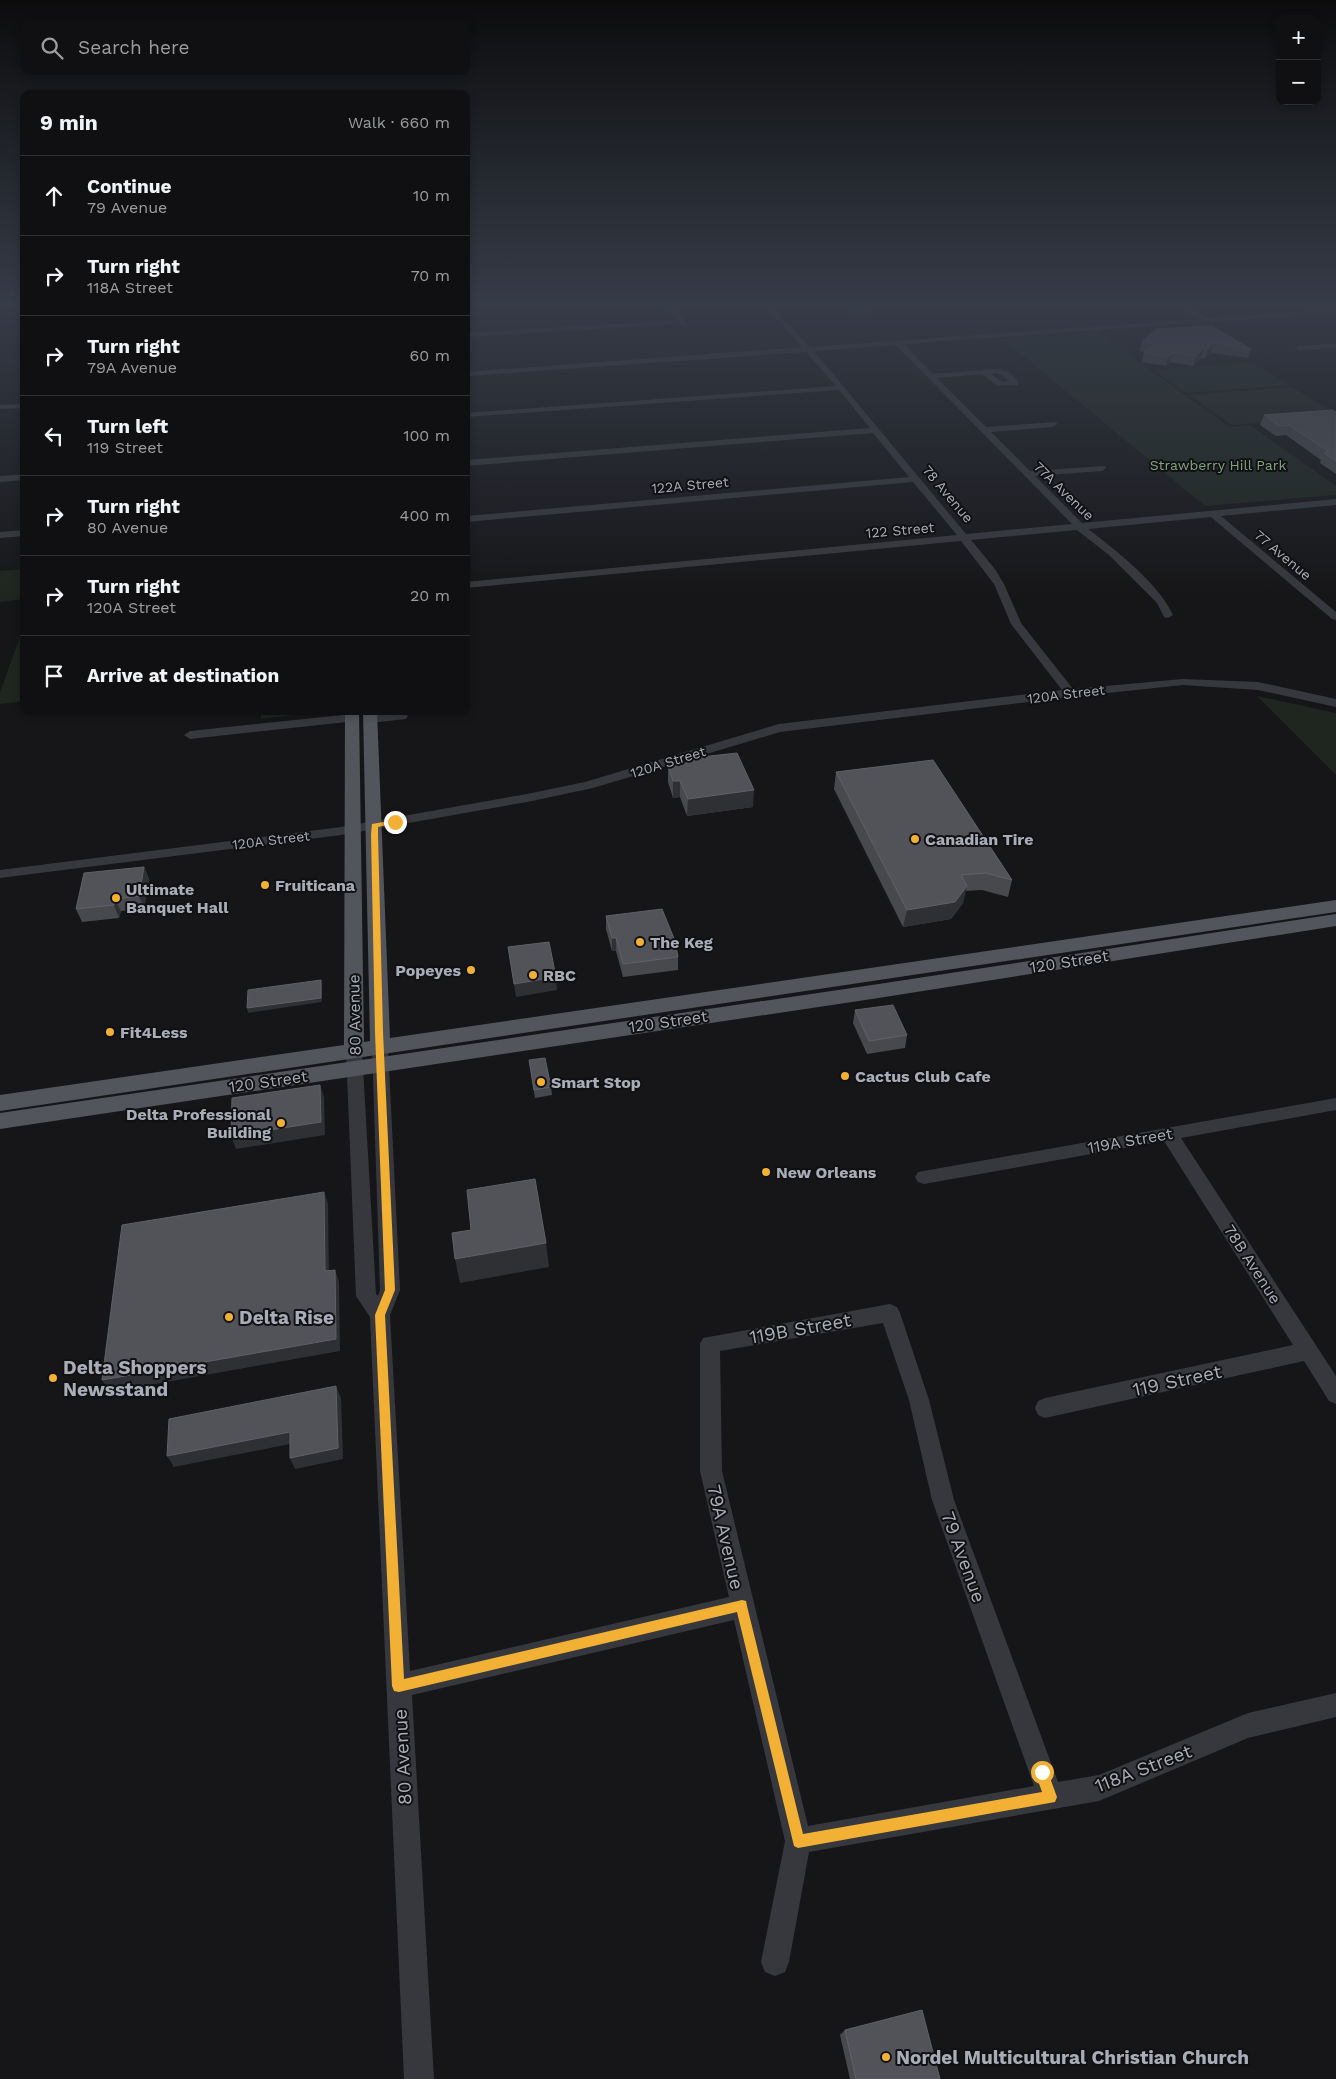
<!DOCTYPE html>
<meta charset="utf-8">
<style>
body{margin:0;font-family:"Work Sans",sans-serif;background:#19191b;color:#f1f3f6}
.controls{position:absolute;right:15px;top:15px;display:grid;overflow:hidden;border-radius:10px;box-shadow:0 2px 8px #0003}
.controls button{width:45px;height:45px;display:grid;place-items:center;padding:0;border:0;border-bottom:1px solid #303032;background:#101012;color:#f1f3f6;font:25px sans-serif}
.stop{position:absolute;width:15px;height:15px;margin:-11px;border:4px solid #f2b134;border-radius:50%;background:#fff}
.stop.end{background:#f2b134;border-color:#fff;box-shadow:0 1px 5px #0008}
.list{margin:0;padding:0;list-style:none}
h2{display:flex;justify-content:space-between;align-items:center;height:65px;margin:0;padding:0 20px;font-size:21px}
h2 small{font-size:16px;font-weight:400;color:#9c9d9f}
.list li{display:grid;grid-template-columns:32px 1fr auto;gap:15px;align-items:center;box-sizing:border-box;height:80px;padding:0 20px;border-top:1px solid #303032}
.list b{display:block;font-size:19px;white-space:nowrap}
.list p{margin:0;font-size:16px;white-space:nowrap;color:#9c9d9f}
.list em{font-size:16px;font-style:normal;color:#9c9d9f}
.icon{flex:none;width:28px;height:28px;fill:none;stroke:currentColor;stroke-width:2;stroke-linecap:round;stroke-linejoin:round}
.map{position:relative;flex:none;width:1336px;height:2079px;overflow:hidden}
.search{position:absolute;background:#101012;box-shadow:0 2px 8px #0003;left:20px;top:20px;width:450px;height:55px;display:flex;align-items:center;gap:12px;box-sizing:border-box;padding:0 18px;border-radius:10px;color:#9c9d9f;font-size:19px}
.panel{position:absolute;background:#101012;box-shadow:0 2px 8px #0003;left:20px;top:90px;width:450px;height:625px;border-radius:10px}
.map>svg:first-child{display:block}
</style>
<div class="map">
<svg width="1336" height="2079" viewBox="0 0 1336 2079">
<rect width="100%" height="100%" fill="#161618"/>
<!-- green -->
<g fill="#1e261f">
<path d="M1098 332 1229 427 1250 425 1336 486V495L1205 506 1003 339Z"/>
<path d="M1251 362 1289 385 1187 393 1153 370Z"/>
<path d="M1292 387 1336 414V417L1232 425 1189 395Z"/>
<path d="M24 569V599L0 602V571Z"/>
<path d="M24 626V701L0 704V692Z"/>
<path d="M1257 696 1336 713V775Z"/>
<path d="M261 711H325L261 719Z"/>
</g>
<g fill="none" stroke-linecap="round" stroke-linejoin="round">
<!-- minor -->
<g fill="#37383d" fill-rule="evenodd">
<path d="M655 304C672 302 679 311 687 325L685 326H681L679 324 466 337V333L677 320 673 313Z"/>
<path d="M764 304H770L810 347 1198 319 1175 304H1182L1207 318 1336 309V313L904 344 933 374 997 369 1009 372 1018 381V385L997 386 982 374 937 378 986 427 1056 422 1057 424 1053 427 991 432 1030 471 1105 466 1106 468 1102 471 1035 476 1082 523 1336 499V505L1221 516 1336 612V620L1332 619 1211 517 1088 529C1116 550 1159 584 1173 615L1168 618 1164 617 1157 603 1109 555 1077 530 971 540 995 569 1004 584 1021 623 1073 689 1183 679 1258 682 1336 699V707L1258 690 1183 685 1070 697 780 732 593 788 527 802 341 835 0 878V870L341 827 527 794 585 782 779 724 1062 690 1011 624 994 584 961 541 466 588V582L957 535 913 482 466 522V516L909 477 873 433 466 466V460L870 428 839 390 466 417V413L836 386 806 352 466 376V372L802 347ZM896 345 1072 524 966 534 814 351ZM996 373 1003 376 1009 381 1002 382 991 374Z"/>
<path d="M848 304 865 306 874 311 871 313H854L848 307Z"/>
<path d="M1336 344V348L1299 350 1295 348 1299 346Z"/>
<path d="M24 404V408L0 409V405Z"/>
<path d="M24 474V480L0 482V476Z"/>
<path d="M24 530V536L0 538V532Z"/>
<path d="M402 712 408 716 406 719 370 723 364 719 370 715Z"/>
<path d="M352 714 358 718 356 721 190 739 184 735 190 731Z"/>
<path d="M380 1040 386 1042 388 1046 400 1290 390 1315 410 1671 729 1597 700 1471V1344L703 1338 890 1304 897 1307 900 1313 929 1400 954 1500 1058 1782 1099 1775 1248 1713 1336 1693V1717L1248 1738 1099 1801 809 1852 789 1962 785 1972 775 1976 765 1972 761 1962 785 1841 734 1620 412 1695 434 2079H404L370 1317 356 1296 346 1050 348 1046 354 1044 360 1046 362 1050 376 1294 378 1296 380 1290 372 1046 374 1042ZM883 1323 909 1400 932 1500 1034 1786 808 1826 722 1471 720 1351Z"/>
<path d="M1336 1098V1110L1181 1138 1336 1376V1404L1329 1401 1304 1361 1045 1418 1038 1415 1035 1408 1038 1401 1045 1398 1293 1345 1164 1141 924 1184 918 1182 915 1177 918 1172Z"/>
</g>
<!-- major -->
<g fill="#53555c" fill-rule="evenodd">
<path d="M345 711H359L364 1042 370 1041 363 711H377L390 1038 1336 900V912L0 1111V1095L344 1045Z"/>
<path d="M1336 914V926L872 999 0 1129V1113L872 985Z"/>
</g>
</g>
<!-- wall -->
<g fill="#47494d">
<path d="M1156 329 1251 349 1248 358 1211 353 1205 358H1201L1193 366 1170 362 1166 366 1142 362 1144 352 1139 351 1142 342Z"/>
<path d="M1336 412V474L1320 463 1321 460 1286 435 1276 436 1260 425 1264 415Z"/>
<path d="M668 765 753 807 687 816 680 797 673 798 668 782Z"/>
<path d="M836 772 1012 880 1008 897 982 890 965 891 963 903 951 919 903 927 834 789Z"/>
<path d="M144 867 149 879 144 909 121 911 119 918 82 922 76 909Z"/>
<path d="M606 916 678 957V970L623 977 616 951H612L606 929Z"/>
<path d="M855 1010 907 1035 905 1048 867 1054 853 1023Z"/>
<path d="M529 1060 551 1087 552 1095 535 1098Z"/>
<path d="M845 2030 940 2079H850L840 2035Z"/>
</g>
<!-- shaded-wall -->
<g fill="#2f3033">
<path d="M1213 343 1211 353 1205 358 1208 349Z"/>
<path d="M1204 348 1201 358 1193 366 1196 356Z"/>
<path d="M1173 352 1170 362 1166 366 1168 357Z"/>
<path d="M673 781H680V797L673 798Z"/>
<path d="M754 790 753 807 687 816 688 799Z"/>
<path d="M144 867 149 879 144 909 139 896Z"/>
<path d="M967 886 963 903 951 919 903 927 907 910Z"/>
<path d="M115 899 121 911 119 918 114 905Z"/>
<rect x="612" y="938" width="4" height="13"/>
<path d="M556 977 557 990 516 997 514 984Z"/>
<path d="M321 980 322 984V1002L248 1013 247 1008Z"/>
<path d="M320 1085 324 1097 325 1135 236 1149 231 1136Z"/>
<path d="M324 1192 328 1204 329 1283 325 1271Z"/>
<path d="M546 1243 549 1267 460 1283 455 1259Z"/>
<path d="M335 1270 339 1282 340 1351 110 1392 102 1380Z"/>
<path d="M336 1386 341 1398 343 1459 295 1469 290 1458Z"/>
<path d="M290 1432 295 1443 174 1467 167 1456Z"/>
</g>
<!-- building -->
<g fill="#525359" stroke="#5f6168">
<path d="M1212 326 1251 349 1213 343 1208 349 1204 348 1196 356 1173 352 1168 357 1144 352 1153 344 1142 342 1156 329Z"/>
<path d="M1333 410 1336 412V461L1324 453 1329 452 1289 425 1279 426 1264 415Z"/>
<path d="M737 753 754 790 688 799 680 781H673L668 765 693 762V758Z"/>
<path d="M933 760 1012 880 986 873 961 875 967 886 955 902 907 910 836 772Z"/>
<path d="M144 867 139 896 115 899 114 905 76 909 84 873Z"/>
<path d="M662 909 675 941 678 957 623 964 616 938H612L606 916Z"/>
<path d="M549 942 556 977 514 984 508 947Z"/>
<path d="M321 980V998L247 1008 248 990Z"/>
<path d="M893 1005 907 1035 869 1041 855 1010Z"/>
<path d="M545 1058 551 1087 534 1090 529 1060Z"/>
<path d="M320 1085 321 1122 231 1136 232 1098Z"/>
<path d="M535 1179 546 1243 455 1259 452 1233 471 1230 467 1190Z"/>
<path d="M324 1192 325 1271 335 1270 336 1339 102 1380 122 1225Z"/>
<path d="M336 1386 338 1448 290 1458V1432L167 1456 169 1419Z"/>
<path d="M922 2010 940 2079H856L845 2030Z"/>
</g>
<!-- sky -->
<linearGradient id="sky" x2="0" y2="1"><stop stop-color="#0c0c0d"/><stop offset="0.51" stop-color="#363c48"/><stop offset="1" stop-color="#363c48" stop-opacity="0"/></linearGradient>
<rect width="1336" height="595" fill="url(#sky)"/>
<!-- route -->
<path fill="#f2b134" d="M395 820 398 822 397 823 378 827V834L383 1032 395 1290 385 1315 404 1679 742 1600 746 1601 747 1606 803 1834 1042 1792 1035 1772 1037 1767 1042 1766 1046 1767 1057 1797 1055 1802 798 1848 794 1846 737 1612 399 1692 394 1691 392 1686 375 1315 385 1290 375 1032 371 834 372 824Z"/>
<!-- markers -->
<g fill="#f2b134" stroke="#111113" stroke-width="2">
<circle cx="915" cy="839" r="5"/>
<circle cx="265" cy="885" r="5"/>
<circle cx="116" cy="898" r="5"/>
<circle cx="640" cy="942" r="5"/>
<circle cx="471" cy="970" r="5"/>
<circle cx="533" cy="975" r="5"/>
<circle cx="110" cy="1032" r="5"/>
<circle cx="845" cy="1076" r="5"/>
<circle cx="541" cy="1082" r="5"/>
<circle cx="281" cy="1123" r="5"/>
<circle cx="766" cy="1172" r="5"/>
<circle cx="229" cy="1317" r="5"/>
<circle cx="53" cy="1378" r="5"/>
<circle cx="886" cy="2057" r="5"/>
</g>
<g text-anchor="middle" stroke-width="4" stroke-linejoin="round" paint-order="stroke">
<!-- far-park labels -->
<g font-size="14" fill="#7fa381" stroke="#111113">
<text x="1218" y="470">Strawberry Hill Park</text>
</g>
<!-- far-street labels -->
<g font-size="14" fill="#a8adb8" stroke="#111113">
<text transform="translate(690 485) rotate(-5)" y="5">122A Street</text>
<text transform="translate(1064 491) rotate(44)" y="5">77A Avenue</text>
<text transform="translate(948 494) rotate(50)" y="5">78 Avenue</text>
<text transform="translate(900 530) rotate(-5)" y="5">122 Street</text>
<text transform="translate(1283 555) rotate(40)" y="5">77 Avenue</text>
<text transform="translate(1066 694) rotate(-7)" y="5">120A Street</text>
<text transform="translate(668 762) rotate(-17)" y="5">120A Street</text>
<text transform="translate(271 840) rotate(-7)" y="5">120A Street</text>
</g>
<!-- poi labels -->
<g font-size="16" font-weight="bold" fill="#a8adb8" stroke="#111113" text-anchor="start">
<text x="925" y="845">Canadian Tire</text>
<text x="275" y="891">Fruiticana</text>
<text x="126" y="895">Ultimate<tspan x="126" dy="18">Banquet Hall</tspan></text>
<text x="650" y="948">The Keg</text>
<text x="461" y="976" text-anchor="end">Popeyes</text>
<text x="543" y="981">RBC</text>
<text x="120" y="1038">Fit4Less</text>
<text x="855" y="1082">Cactus Club Cafe</text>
<text x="551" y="1088">Smart Stop</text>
<text x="271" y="1120" text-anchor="end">Delta Professional<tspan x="271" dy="18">Building</tspan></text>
<text x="776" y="1178">New Orleans</text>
</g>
<!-- street labels -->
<g font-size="16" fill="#a8adb8" stroke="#111113">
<text transform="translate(1069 961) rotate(-9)" y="6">120 Street</text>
<text transform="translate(354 1015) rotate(-91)" y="6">80 Avenue</text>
<text transform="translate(668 1021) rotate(-8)" y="6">120 Street</text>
<text transform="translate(268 1081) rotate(-8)" y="6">120 Street</text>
<text transform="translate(1130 1140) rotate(-10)" y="6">119A Street</text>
<text transform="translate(1253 1264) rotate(57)" y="6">78B Avenue</text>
</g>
<!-- near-poi labels -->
<g font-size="19" font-weight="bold" fill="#a8adb8" stroke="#111113" text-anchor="start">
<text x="239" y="1324">Delta Rise</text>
<text x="63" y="1374">Delta Shoppers<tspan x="63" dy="22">Newsstand</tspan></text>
<text x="896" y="2064">Nordel Multicultural Christian Church</text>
</g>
<!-- near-street labels -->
<g font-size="19" fill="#a8adb8" stroke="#111113">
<text transform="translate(800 1328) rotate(-10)" y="7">119B Street</text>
<text transform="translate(1177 1380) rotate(-12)" y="7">119 Street</text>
<text transform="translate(726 1537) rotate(77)" y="7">79A Avenue</text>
<text transform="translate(964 1557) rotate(70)" y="7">79 Avenue</text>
<text transform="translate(402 1757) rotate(-93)" y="7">80 Avenue</text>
<text transform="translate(1143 1768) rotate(-21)" y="7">118A Street</text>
</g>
</g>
</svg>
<div class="controls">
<button>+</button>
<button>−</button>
</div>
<div class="stop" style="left:1042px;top:1772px"></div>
<div class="stop end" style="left:395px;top:822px"></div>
<div class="search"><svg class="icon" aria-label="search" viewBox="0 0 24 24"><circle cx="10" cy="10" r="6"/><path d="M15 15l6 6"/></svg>Search here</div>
<section class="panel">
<h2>9 min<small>Walk · 660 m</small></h2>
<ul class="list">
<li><svg class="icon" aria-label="ahead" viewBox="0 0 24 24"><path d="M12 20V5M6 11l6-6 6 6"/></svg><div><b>Continue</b><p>79 Avenue</p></div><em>10 m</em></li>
<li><svg class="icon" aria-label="right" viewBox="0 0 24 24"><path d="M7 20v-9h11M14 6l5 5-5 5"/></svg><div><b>Turn right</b><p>118A Street</p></div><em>70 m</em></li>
<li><svg class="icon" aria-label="right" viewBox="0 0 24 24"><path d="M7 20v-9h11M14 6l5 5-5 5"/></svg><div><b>Turn right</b><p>79A Avenue</p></div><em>60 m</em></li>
<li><svg class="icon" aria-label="left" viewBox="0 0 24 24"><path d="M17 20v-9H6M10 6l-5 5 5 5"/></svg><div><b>Turn left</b><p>119 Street</p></div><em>100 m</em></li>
<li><svg class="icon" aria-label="right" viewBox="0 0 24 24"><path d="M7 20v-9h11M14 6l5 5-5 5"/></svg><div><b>Turn right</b><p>80 Avenue</p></div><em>400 m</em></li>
<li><svg class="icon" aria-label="right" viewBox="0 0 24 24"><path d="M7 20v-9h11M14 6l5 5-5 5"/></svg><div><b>Turn right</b><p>120A Street</p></div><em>20 m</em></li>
<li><svg class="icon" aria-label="arrive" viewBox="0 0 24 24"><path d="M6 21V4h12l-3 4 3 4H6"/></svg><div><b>Arrive at destination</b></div></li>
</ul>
</section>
</div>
